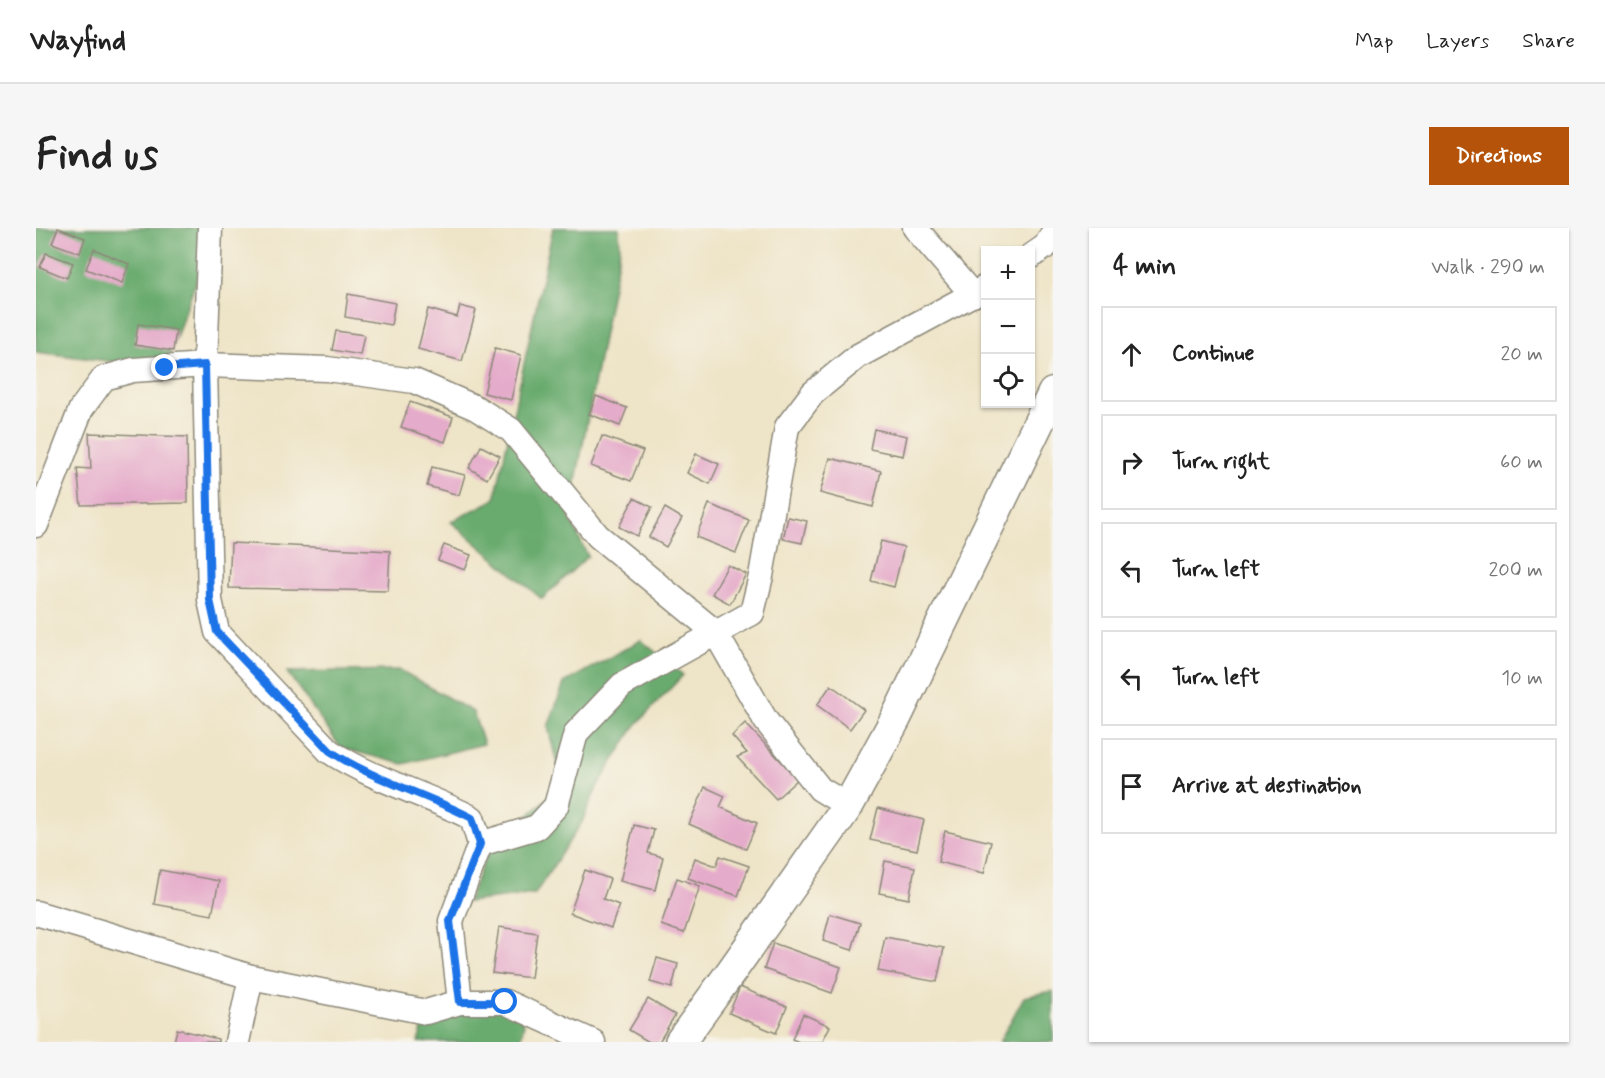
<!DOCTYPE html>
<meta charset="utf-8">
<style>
body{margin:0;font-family:Mynerve,sans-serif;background:#f6f6f6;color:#222}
.controls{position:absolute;right:18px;top:18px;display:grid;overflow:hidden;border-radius:0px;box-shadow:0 2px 4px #0004}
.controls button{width:54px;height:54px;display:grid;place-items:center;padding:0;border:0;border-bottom:2px solid #e0e0e0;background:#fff;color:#222;font:30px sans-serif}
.stop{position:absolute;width:18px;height:18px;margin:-14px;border:4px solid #1a73e8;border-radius:50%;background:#fff}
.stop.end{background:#1a73e8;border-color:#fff;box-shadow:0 2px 6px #0008}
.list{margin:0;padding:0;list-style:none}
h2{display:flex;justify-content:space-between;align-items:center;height:78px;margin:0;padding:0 24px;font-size:26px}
h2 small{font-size:20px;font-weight:400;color:#767676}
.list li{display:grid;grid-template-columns:39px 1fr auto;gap:18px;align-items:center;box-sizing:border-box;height:96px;margin:0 12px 12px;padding:0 12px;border:2px solid #e0e0e0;border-radius:0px}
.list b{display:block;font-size:22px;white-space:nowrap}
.list em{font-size:20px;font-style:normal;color:#767676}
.icon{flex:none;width:33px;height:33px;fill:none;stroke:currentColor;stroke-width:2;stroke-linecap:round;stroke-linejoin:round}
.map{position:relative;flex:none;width:1017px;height:814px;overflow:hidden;border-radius:0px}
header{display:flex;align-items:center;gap:36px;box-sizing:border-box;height:84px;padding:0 30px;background:#fff;border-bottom:2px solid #e0e0e0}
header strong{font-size:28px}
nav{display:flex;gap:33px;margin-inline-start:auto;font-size:21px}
.intro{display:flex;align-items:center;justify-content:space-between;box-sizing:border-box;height:144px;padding:0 36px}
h1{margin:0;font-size:42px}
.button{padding:15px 27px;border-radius:0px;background:#b45309;color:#fff;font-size:21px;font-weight:700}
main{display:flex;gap:36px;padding:0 36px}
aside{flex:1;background:#fff;border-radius:0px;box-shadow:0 2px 4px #0004}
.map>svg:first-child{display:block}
</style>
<header>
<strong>Wayfind</strong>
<nav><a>Map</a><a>Layers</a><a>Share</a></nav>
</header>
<div class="intro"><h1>Find us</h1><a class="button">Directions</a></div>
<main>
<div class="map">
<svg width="1017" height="814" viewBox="0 0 1017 814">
<rect width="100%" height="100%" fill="#f7f3e8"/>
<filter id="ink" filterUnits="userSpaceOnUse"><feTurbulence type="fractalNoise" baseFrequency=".0167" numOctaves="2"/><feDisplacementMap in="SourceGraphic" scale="12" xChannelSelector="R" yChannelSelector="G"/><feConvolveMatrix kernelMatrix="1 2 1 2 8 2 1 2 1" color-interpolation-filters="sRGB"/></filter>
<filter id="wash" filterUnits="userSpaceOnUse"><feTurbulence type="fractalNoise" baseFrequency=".008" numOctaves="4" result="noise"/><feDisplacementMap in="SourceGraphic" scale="24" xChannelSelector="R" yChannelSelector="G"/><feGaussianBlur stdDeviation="1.35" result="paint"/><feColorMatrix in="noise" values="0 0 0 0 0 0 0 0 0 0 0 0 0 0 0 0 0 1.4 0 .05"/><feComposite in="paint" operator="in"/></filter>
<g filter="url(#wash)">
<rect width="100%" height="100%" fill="#eee4c7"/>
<!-- forest -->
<g fill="#69ab6e" stroke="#4a6b4c" stroke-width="1.5">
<path d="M0 0H179L129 140 0 124Z"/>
<path d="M517 0H583L584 21 533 289 552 328 506 371 415 294 459 271Z"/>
<path d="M605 412 647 447 600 497 561 559 546 594 499 666 431 674 451 627 526 556 512 499 528 455Z"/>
<path d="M364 442 437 484 448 516 367 536 305 520 251 444Z"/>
<path d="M1017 763V814H963L988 769Z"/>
<path d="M476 777 488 796 484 814H382L389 792 398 782Z"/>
</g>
<g id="blocks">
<!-- building -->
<g fill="#e5abca">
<path d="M22 0 49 10 44 25 16 15Z"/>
<path d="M58 21 93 36 86 55 50 41Z"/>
<path d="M10 25 37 35 31 50 4 39Z"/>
<path d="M312 66 359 75 355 97 309 89Z"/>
<path d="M424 78 440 82 426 133 382 121 392 81 421 89Z"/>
<path d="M102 96 140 102 137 123 99 117Z"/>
<path d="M300 103 328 107 324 127 296 122Z"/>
<path d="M459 120 485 127 475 172 448 165Z"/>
<path d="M560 168 591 180 584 198 553 186Z"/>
<path d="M374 174 417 189 409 214 365 199Z"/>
<path d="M838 201 871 208 867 228 834 221Z"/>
<path d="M53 205 151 209 152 275 45 277 41 240 55 241Z"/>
<path d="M566 208 607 223 595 253 555 238Z"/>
<path d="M445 218 464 228 451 251 433 240Z"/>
<path d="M660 226 683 236 674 256 651 245Z"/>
<path d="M794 230 845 243 837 279 784 265Z"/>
<path d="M396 239 429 247 423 267 391 258Z"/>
<path d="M598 270 616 279 601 308 583 299Z"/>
<path d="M673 276 713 292 700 325 660 309Z"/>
<path d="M629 280 646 290 630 319 613 309Z"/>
<path d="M752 289 771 293 766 315 747 311Z"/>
<path d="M845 313 868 319 858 359 835 353Z"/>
<path d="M195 315 354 323 352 363 193 360Z"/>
<path d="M408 317 435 327 429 342 402 332Z"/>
<path d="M692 337 710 346 694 376 676 366Z"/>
<path d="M795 457 828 482 814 501 781 477Z"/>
<path d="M709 495 762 551 740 571 701 529 711 525 696 508Z"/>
<path d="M669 559 689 568 684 579 721 595 710 621 653 596Z"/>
<path d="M842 580 888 592 881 622 834 612Z"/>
<path d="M598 597 618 602 612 625 627 629 619 662 584 653Z"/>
<path d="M909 603 955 614 948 645 902 634Z"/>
<path d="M684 628 713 638 702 668 652 650 659 630 680 638Z"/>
<path d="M849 633 879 639 873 671 843 665Z"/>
<path d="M124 642 183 653 176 687 118 676Z"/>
<path d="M549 642 574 651 567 671 583 677 575 700 534 685Z"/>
<path d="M641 650 664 658 648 705 625 697Z"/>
<path d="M794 686 824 695 816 722 787 713Z"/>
<path d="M463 699 501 705 495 750 456 745Z"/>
<path d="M849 709 908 720 901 754 842 743Z"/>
<path d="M737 715 805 739 796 765 728 741Z"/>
<path d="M621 730 642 736 636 760 614 754Z"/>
<path d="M704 759 751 779 740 805 693 785Z"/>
<path d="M612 771 639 787 623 814H613L593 802Z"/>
<path d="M767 786 794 798 786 814H763L756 811Z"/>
<path d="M141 801 182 811V814H138Z"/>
</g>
</g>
</g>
<g filter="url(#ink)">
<use href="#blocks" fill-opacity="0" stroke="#8c8879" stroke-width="1.5"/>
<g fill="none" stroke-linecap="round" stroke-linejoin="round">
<defs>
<g id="minor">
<path d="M174 0 169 137 174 372 181 404 293 523C337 552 390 566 436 590L444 616 415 693 424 774"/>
<path d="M879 0 937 67"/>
<path d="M994 29 1010 18 1017 5"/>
<path d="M0 297 45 181 68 150 97 142 169 137 291 141 378 153 440 180 475 202 562 308 679 404 730 493 784 561 812 578"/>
<path d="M444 616 501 599 520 578 540 505 586 457 716 385 725 348 751 199 777 165 822 128 950 59"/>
<path d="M0 685 215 749 390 784 424 774H469L557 814"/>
<path d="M201 814 215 749"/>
</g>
<path id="tertiary" d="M644 814 695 744 812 578 860 490 1017 165"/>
</defs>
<!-- minor casing -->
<use href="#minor" stroke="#8c8879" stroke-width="27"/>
<!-- tertiary casing -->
<use href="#tertiary" stroke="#8c8879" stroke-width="33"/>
<!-- minor -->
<use href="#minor" stroke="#fff" stroke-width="24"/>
<!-- tertiary -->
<use href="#tertiary" stroke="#fff" stroke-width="30"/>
</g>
</g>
<g fill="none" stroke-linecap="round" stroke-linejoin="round" filter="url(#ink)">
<!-- route -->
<path stroke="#1a73e8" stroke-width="8" d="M129 140 169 137 174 372 181 404 294 523C337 552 390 566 436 590L444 616 414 693 424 774H469"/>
</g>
</svg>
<div class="controls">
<button>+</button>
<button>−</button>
<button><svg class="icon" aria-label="locate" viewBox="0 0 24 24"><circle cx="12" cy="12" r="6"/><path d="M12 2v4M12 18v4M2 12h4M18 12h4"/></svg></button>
</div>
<div class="stop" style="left:469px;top:774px"></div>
<div class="stop end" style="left:129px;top:140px"></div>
</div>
<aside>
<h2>4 min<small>Walk · 290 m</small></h2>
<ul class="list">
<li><svg class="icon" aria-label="ahead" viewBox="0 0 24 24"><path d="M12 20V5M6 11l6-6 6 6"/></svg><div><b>Continue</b></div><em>20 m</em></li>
<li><svg class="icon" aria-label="right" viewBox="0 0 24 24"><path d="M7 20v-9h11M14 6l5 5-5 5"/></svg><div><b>Turn right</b></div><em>60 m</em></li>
<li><svg class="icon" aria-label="left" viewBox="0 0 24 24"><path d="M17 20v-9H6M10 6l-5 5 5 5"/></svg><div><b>Turn left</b></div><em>200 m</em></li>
<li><svg class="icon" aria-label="left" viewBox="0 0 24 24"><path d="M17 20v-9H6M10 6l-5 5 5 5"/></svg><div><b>Turn left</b></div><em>10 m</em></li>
<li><svg class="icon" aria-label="arrive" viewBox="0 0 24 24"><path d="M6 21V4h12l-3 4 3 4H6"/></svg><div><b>Arrive at destination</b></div></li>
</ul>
</aside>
</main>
